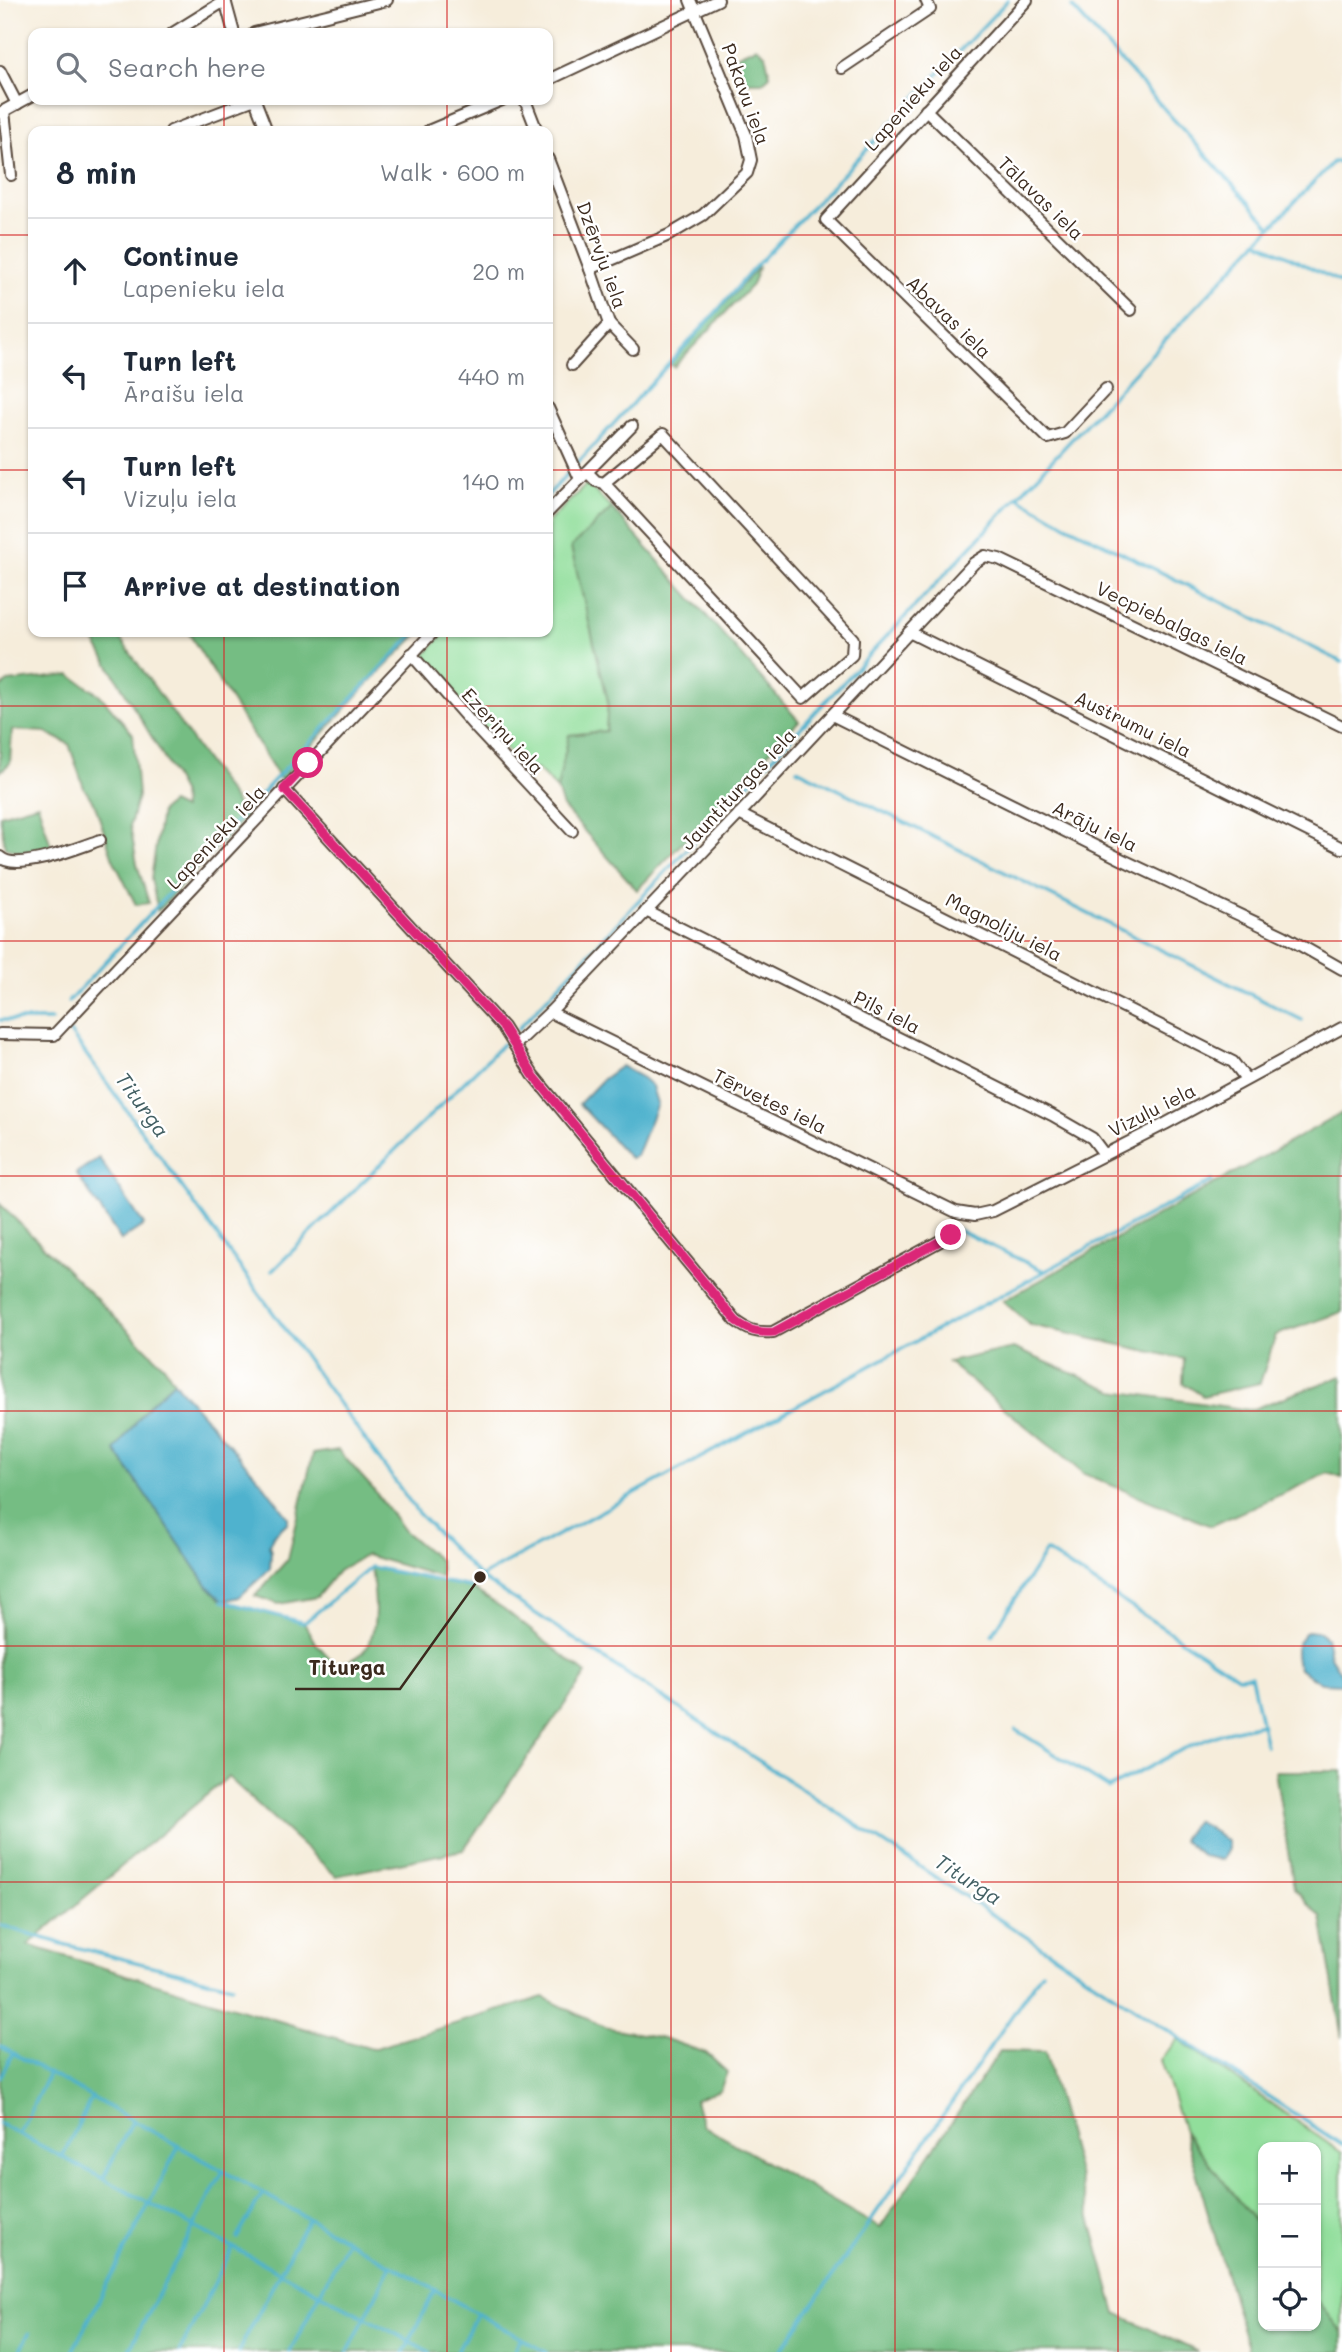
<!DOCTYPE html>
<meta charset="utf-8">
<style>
body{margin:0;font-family:Mali,sans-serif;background:#f2f2f3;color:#1f2937}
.controls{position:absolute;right:21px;bottom:21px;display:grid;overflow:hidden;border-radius:14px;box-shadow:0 2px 5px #0004}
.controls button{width:63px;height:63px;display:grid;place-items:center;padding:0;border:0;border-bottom:2px solid #e0e1e3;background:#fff;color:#1f2937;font:35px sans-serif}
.stop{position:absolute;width:21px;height:21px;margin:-16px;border:5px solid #db2777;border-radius:50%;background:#fff}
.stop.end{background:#db2777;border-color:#fff;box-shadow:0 2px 7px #0008}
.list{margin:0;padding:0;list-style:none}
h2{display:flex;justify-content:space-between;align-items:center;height:91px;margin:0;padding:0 28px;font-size:30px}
h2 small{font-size:23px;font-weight:400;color:#747a83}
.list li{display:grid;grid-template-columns:46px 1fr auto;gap:21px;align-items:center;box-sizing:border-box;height:105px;padding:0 28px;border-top:2px solid #e0e1e3}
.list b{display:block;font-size:26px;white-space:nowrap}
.list p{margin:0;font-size:23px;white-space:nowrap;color:#747a83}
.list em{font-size:23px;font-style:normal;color:#747a83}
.icon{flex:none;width:38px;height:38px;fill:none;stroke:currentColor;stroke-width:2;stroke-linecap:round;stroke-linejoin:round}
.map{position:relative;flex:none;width:1342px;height:2352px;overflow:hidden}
.search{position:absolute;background:#fff;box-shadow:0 2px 5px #0004;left:28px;top:28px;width:525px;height:77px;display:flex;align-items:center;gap:18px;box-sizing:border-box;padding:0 24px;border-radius:14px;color:#747a83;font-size:26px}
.panel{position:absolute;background:#fff;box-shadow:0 2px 5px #0004;left:28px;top:126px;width:525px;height:511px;border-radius:14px}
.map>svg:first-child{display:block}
</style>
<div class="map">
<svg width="1342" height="2352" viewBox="0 0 1342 2352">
<rect width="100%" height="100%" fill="#fff"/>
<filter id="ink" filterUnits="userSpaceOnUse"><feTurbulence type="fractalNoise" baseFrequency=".0143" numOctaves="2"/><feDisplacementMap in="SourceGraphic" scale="14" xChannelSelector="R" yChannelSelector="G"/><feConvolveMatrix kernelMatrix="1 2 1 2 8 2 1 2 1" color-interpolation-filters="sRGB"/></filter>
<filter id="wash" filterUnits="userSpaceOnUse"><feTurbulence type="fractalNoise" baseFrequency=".00686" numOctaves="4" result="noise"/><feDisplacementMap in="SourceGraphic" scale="28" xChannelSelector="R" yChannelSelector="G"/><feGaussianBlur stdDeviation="1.57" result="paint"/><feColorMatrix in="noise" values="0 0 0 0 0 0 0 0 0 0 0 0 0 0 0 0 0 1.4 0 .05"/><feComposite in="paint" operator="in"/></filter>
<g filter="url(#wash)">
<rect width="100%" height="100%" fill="#f6eddb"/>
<!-- green -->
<g fill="#91de9b" stroke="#66845c" stroke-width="2">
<path d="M587 484 612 508 571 548 608 701 606 731 569 735 557 789 538 770 524 766 461 705 425 655 445 632H548V522Z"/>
<path d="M1178 2039 1342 2153V2332L1316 2299V2147H1263V2232L1184 2131 1160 2060Z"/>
</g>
<!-- forest -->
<g fill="#74bd83" stroke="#587450" stroke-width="2">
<path d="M756 47 765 54 770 76 763 82H744L736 65 738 55Z"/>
<path d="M759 266 752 285 674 367 670 364Z"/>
<path d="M612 508 799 721 637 890 563 807 557 789 569 735 606 731 608 701 571 547Z"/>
<path d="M89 632H111L119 637 246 817 158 911 151 879 161 811 171 803 183 809 182 792 160 751Z"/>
<path d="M188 632H420L366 686 281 780Z"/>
<path d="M70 675 100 695 133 734 138 796 130 825 137 864 149 903 136 905 113 859 95 805 84 788 69 744 45 732 12 730 10 763 0 772V688L8 682Z"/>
<path d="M38 804 51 846 22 852 5 848 0 815Z"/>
<path d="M1342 1113V1312L1276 1335 1260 1383 1203 1396 1183 1383 1184 1359 1030 1325 1003 1301Z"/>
<path d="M0 1204 164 1366 174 1382 150 1404 115 1450 208 1586 223 1601 304 1623 314 1641 334 1663C385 1663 376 1602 371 1567L470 1587 504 1609 586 1674 463 1850 336 1876 228 1777 28 1945 372 2049 543 1997 604 2027 663 2038 706 2053 727 2072 720 2090 695 2100 702 2125 880 2228 1000 2051 1045 2052 1116 2313 1198 2352H0Z"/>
<path d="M1013 1348 1114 1391 1250 1410 1342 1376V1478L1328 1473 1211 1526 1084 1474 948 1362Z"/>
<path d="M338 1450 373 1489 404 1531 440 1561 441 1577 366 1555 338 1571 317 1597 279 1604 255 1596 288 1559 313 1454Z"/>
<path d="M1275 1771H1342V2038L1321 1917 1294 1888Z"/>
<path d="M1184 2131 1263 2232V2326H1316V2299L1342 2332V2352H1249Z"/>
</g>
<!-- water -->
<g fill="#4fb2ce" stroke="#456e76" stroke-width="2">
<path d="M621 1066 643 1078 652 1086 657 1104 636 1156 630 1158 579 1104 603 1079Z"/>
<path d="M99 1158 144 1225 121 1240 76 1173Z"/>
<path d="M174 1382 260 1480 288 1517V1522L273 1536 269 1545 271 1552 270 1569 239 1597 224 1601 208 1586 115 1450 150 1404Z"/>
<path d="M1307 1631 1319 1632 1326 1637 1330 1656 1342 1675V1684L1321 1683 1299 1669C1294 1652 1294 1644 1307 1631Z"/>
<path d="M1196 1820 1228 1841V1849L1222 1860 1203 1856 1182 1839Z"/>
</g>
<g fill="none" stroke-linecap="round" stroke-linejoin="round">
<!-- stream -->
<g stroke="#4fb2ce" stroke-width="3.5">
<path d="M1271 227 1333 162H1342"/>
<path d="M1257 241 1342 283"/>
<path d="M548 495 712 317 752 270 1008 0"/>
<path d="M1017 497 1064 524 1342 662"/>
<path d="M797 769 1302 1020"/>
<path d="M68 1002 279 775 416 632"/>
<path d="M0 1020H51"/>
<path d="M518 1029 1271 227 1072 7"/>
<path d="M70 1032 418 1513 480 1577 1342 2145"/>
<path d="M958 1230 1044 1271"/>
<path d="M272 1271 503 1044"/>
<path d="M480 1577 1212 1181"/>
<path d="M223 1601 304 1623 371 1567 470 1587"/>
<path d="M992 1635 1046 1551 1238 1677 1251 1676 1266 1746"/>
<path d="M1016 1730 1109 1788 1183 1749 1223 1733 1261 1724"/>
<path d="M0 1925 63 1944 232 1986"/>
<path d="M0 2046 546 2352"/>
<path d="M0 2077 13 2053"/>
<path d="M0 2124 430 2352"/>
<path d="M19 2134 49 2073"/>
<path d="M62 2157 92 2097"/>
<path d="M103 2178 133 2120"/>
<path d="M237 2238 263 2193"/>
<path d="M19 2352 29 2333"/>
<path d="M72 2352 179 2146"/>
<path d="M128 2352 223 2171"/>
<path d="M179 2352 233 2247"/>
<path d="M238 2352 308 2219"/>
<path d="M290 2352 347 2241"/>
<path d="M348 2352 391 2265"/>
<path d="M404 2352 435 2290"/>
<path d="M457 2352 477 2314"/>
<path d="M513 2352 521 2338"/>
<path d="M780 2352 1042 1972"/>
</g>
</g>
</g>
<g filter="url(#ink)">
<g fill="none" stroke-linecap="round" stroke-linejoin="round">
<defs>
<g id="street">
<path d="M225 0 234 33"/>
<path d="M1027 0 826 220 1048 438 1065 433 1106 389"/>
<path d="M173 33 226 0"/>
<path d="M254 33 387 0"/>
<path d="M842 68 930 9 926 0"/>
<path d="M0 71 17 104"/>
<path d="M548 80 718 0"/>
<path d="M255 100 267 131"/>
<path d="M525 100 537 131"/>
<path d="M926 110 1131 310"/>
<path d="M4 111 11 175"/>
<path d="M0 113 33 95"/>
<path d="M171 131 252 100"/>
<path d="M428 131 502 100"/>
<path d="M548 159 590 269 609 324 572 365"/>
<path d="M590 269 669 235 703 215 747 173 751 160 746 135 690 0"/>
<path d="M609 324 633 349"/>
<path d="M548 408 580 479"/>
<path d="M587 472 596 481 604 483 803 698 852 655 853 639 663 434 604 483"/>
<path d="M548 512 632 426"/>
<path d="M909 632 1342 848"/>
<path d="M411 654 475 727 572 831"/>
<path d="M832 715 1121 859 1284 936 1342 969"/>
<path d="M284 789 503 1027 533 1075 736 1321C749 1331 757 1333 773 1332L951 1235"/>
<path d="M739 814 1233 1062 1246 1079"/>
<path d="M0 857C16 873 80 847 100 840"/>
<path d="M646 911 1052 1115 1092 1138 1104 1154"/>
<path d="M550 1012 956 1212 975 1215 993 1211 1165 1124 1342 1028"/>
<path d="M0 1034 54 1035 433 632"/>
<path d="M515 1045 550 1012 746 807 974 563 985 556 999 559 1342 726"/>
</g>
</defs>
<!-- street casing -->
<use href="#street" stroke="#57473a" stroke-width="14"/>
<!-- street -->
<use href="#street" stroke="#fff" stroke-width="10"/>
</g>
</g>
<g fill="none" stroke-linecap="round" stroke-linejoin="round" filter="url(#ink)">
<!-- route -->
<path stroke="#db2777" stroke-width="9" d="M308 763 284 789 503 1027 533 1075 736 1321C749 1331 757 1333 774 1332L951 1235"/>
</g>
<!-- grid -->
<path fill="none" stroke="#d62828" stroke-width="2" stroke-opacity="0.55" d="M224 0V33M447 0V33M671 0V2352M895 0V2352M1118 0V2352M224 100V131M447 100V131M0 235H33M548 235H1342M0 470H33M548 470H1342M224 632V2352M447 632V2352M0 706H1342M0 941H1342M0 1176H1342M0 1411H1342M0 1646H1342M0 1882H1342M0 2117H1342"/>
<g text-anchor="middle" stroke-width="5" stroke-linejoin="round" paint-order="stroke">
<!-- street labels -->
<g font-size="19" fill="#3b2a1e" stroke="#fff">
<text transform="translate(746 94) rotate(70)" y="7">Pakavu iela</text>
<text transform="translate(913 98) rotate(-48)" y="7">Lapenieku iela</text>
<text transform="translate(1041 198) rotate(44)" y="7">Tālavas iela</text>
<text transform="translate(602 255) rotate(70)" y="7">Dzērvju iela</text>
<text transform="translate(949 317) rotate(44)" y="7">Abavas iela</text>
<text transform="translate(1172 623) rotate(26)" y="7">Vecpiebalgas iela</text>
<text transform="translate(1133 724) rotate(26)" y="7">Austrumu iela</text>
<text transform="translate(503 731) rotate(47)" y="7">Ezeriņu iela</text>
<text transform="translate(738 789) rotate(-47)" y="7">Jauntiturgas iela</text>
<text transform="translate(1095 826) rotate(26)" y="7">Arāju iela</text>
<text transform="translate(216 837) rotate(-47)" y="7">Lapenieku iela</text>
<text transform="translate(1004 927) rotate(27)" y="7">Magnoliju iela</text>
<text transform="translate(887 1012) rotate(27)" y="7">Pils iela</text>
<text transform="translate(770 1101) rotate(26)" y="7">Tērvetes iela</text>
<text transform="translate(1152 1110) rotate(-27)" y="7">Vizuļu iela</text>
</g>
<!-- water labels -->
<g font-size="21" font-style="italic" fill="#436064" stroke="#fff">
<text transform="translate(142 1105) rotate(54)" y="7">Titurga</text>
<text transform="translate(968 1880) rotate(33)" y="7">Titurga</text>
</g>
</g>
<!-- callouts -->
<path fill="none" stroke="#3b2a1e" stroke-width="2.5" d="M480 1577L400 1689H295"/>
<circle fill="#3b2a1e" stroke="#fff" stroke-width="2.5" cx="480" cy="1577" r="7"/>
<g font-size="21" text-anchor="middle" font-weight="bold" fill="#3b2a1e" stroke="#fff" stroke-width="5" stroke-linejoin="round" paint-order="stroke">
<text x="347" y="1675">Titurga</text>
</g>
</svg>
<div class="controls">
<button>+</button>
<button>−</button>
<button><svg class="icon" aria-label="locate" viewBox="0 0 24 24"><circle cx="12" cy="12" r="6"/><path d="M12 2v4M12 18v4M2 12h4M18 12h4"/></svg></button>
</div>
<div class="stop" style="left:308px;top:763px"></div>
<div class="stop end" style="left:951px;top:1235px"></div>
<div class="search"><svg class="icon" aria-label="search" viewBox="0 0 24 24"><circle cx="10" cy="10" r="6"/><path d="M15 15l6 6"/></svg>Search here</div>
<section class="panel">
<h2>8 min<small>Walk · 600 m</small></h2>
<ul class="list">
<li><svg class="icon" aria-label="ahead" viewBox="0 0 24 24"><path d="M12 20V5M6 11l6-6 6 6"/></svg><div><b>Continue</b><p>Lapenieku iela</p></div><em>20 m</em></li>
<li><svg class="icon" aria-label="left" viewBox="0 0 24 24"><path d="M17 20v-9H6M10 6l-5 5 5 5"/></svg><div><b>Turn left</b><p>Āraišu iela</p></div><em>440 m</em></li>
<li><svg class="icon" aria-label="left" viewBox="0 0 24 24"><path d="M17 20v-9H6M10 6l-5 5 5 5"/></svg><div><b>Turn left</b><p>Vizuļu iela</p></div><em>140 m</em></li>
<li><svg class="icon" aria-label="arrive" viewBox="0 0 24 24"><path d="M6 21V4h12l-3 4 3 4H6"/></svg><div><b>Arrive at destination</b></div></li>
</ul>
</section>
</div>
